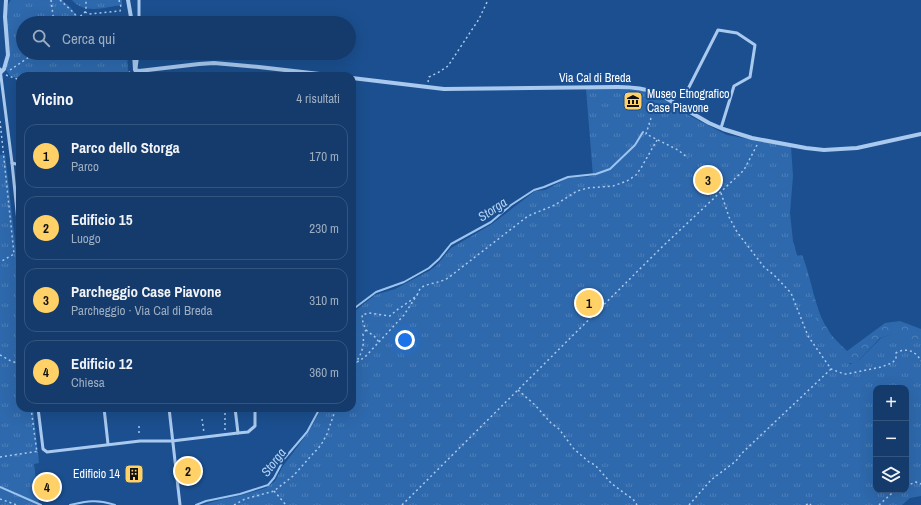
<!DOCTYPE html>
<html lang="it">
<meta charset="utf-8">
<style>
body{margin:0;font-family:"Archivo Narrow",sans-serif;background:#1d4271;color:#f1f3f6}
.controls{position:absolute;right:12px;bottom:12px;display:grid;overflow:hidden;border-radius:8px;box-shadow:0 4px 16px #0002}
.controls button{width:36px;height:36px;display:grid;place-items:center;padding:0;border:0;border-bottom:1px solid #33557e;background:#143b6b;color:#f1f3f6;font:20px sans-serif}
.you{position:absolute;left:405px;top:340px;width:14px;height:14px;margin:-10px;border:3px solid #fff;border-radius:50%;background:#1a73e8;box-shadow:0 0 0 6px #1a73e833}
.badge{display:grid;place-items:center;width:26px;height:26px;border-radius:50%;background:#ffd166;color:#111;font-size:13px;font-weight:700}
.pin{position:absolute;translate:-50% -50%;border:2px solid #fff;box-shadow:0 1px 4px #0006}
.list{margin:0;padding:0;list-style:none}
h2{display:flex;justify-content:space-between;align-items:center;height:52px;margin:0;padding:0 16px;font-size:17px}
h2 small{font-size:13px;font-weight:400;color:#9dadc1}
.list li{display:grid;grid-template-columns:26px 1fr auto;gap:12px;align-items:center;box-sizing:border-box;height:64px;margin:0 8px 8px;padding:0 8px;border:1px solid #33557e;border-radius:12px}
.list b{display:block;font-size:15px;white-space:nowrap}
.list p{margin:0;font-size:13px;white-space:nowrap;color:#9dadc1}
.list em{font-size:13px;font-style:normal;color:#9dadc1}
.icon{flex:none;width:22px;height:22px;fill:none;stroke:currentColor;stroke-width:2;stroke-linecap:round;stroke-linejoin:round}
.map{position:relative;flex:none;width:921px;height:505px;overflow:hidden}
.search{position:absolute;background:#143b6b;box-shadow:0 4px 16px #0002;left:16px;top:16px;width:340px;height:44px;display:flex;align-items:center;gap:10px;box-sizing:border-box;padding:0 14px;border-radius:22px;color:#9dadc1;font-size:15px}
.panel{position:absolute;background:#143b6b;box-shadow:0 4px 16px #0002;left:16px;top:72px;width:340px;height:340px;border-radius:12px}
.map>svg:first-child{display:block}
</style>
<div class="map">
<svg width="921" height="505" viewBox="0 0 921 505">
<defs>
<pattern id="grass-tufts" width="24" height="20" patternUnits="userSpaceOnUse"><rect width="24" height="20" fill="#2e69ad"/><path d="M3 7l-1-3M5 7V3M7 7l1-3M15 17l-1-3M17 17v-4M19 17l1-3" fill="none" stroke="#4d80b9"/></pattern>
<pattern id="forest-crowns" width="20" height="18" patternUnits="userSpaceOnUse"><rect width="20" height="18" fill="#2e69ad"/><path d="M2 6a3 3 0 1 1 6 0M12 15a3 3 0 1 1 6 0" fill="none" stroke="#4d80b9"/></pattern>
</defs>
<rect width="100%" height="100%" fill="#1b4f8f"/>
<!-- grass -->
<g fill="url(#grass-tufts)" fill-rule="evenodd">
<path d="M11 0H62L70 7 83 23H23V53H127L128 72 88 76H20V79L10 76 6 70C7 66 8 62 9 57 9 45 2 8 11 0Z"/>
<path d="M72 0H122V5C106 7 84 15 72 0Z"/>
<path d="M618 88 644 91 655 94 690 116 727 135 791 147 793 176 790 213 793 241 797 255 805 264 813 296 818 329 850 364 858 361 881 338 895 333 921 342V496L910 498 902 505H203L223 499 239 496 266 488 275 481 283 466 307 434 322 408H352V318L355 311 375 295 395 289 429 271 436 266 451 248 492 224 535 191 545 190 568 178 593 176 586 89ZM876 388H906V490H876Z"/>
<path d="M5 154 20 286V408H33L39 463 34 464 39 505H0V155Z"/>
</g>
<!-- forest -->
<path fill="url(#forest-crowns)" d="M802 255C811 276 815 310 827 328 832 337 840 344 847 351L885 323 900 321 921 329V343L893 334 880 338 856 363H848L818 330 810 288 804 265 795 256Z"/>
<g fill="none" stroke-linecap="round" stroke-linejoin="round">
<!-- stream -->
<g stroke="#9cc4f0" stroke-width="2">
<path d="M352 310 376 292 404 282 429 268 439 259 451 244 491 222 511 205 534 190 544 187 568 177 596 174 610 169 635 145 643 132"/>
<path d="M0 487 41 505"/>
<path d="M70 505C87 501 98 499 115 505"/>
<path d="M196 505 206 501 240 494 268 485 274 478 284 459 307 432 320 408"/>
</g>
<!-- path -->
<g stroke="#a9c9ee" stroke-width="1.5" stroke-dasharray="2 3" stroke-linecap="butt">
<path d="M51 0 54 23"/>
<path d="M60 0 74 13 81 23"/>
<path d="M85 12 89 14 120 11 121 7 119 0"/>
<path d="M73 23 86 11V0"/>
<path d="M104 23 123 21 124 23"/>
<path d="M10 70 35 53"/>
<path d="M6 75 20 80"/>
<path d="M109 76 130 72"/>
<path d="M428 82 429 77 439 72 448 66 479 19 488 0"/>
<path d="M651 118 646 134 678 150 688 158"/>
<path d="M0 121 14 254 0 262"/>
<path d="M721 193 729 217 737 232 764 267 775 276 791 293 808 336 831 369 844 374H847L881 367 892 363 896 359V353C906 347 916 351 921 361"/>
<path d="M366 330 375 337 379 342"/>
<path d="M0 355 11 361 20 364"/>
<path d="M357 362 365 357 404 315 417 295"/>
<path d="M352 368C360 357 365 348 363 334L366 330 363 323 362 315 369 313 390 316C398 308 409 303 417 295 419 292 419 289 422 287 429 283 440 283 448 278L528 216 555 205 577 191 588 188 613 186 627 181 636 175 641 168 657 140"/>
<path d="M518 390 535 405 551 423 559 429 574 449 589 462 595 465 611 483 624 493 633 499 637 505"/>
<path d="M31 408 37 453"/>
<path d="M44 408V413"/>
<path d="M202 419 204 433"/>
<path d="M139 426V436"/>
<path d="M225 430V408"/>
<path d="M0 457 39 451"/>
<path d="M906 486 916 482 921 484"/>
<path d="M274 491 286 505"/>
<path d="M0 499 17 505"/>
<path d="M234 505 245 499 274 491 293 476 321 445 327 434 336 408"/>
<path d="M402 505 663 246 744 170 757 145"/>
<path d="M689 505 711 480 736 461 741 454 831 369"/>
<path d="M806 505 809 503 811 505"/>
<path d="M879 505 891 494 897 490"/>
</g>
<!-- service -->
<g stroke="#a9c9ee" stroke-width="3">
<path d="M139 0V23"/>
<path d="M0 69 12 163 20 241"/>
<path d="M135 76 138 53"/>
<path d="M687 91 718 30 737 33 755 45 750 77 734 86 721 128"/>
<path d="M12 163 20 165"/>
<path d="M38 408 43 449 47 452 140 441H172L238 433 235 408"/>
<path d="M104 408 108 444"/>
<path d="M169 408 180 505"/>
<path d="M238 433 248 432 255 426V408"/>
</g>
<!-- minor -->
<g stroke="#a9c9ee" stroke-width="4">
<path d="M128 0 132 23"/>
<path d="M134 53 135 70 139 71 199 64 214 63 259 67 337 76"/>
<path d="M0 73 4 69 8 55 5 17 6 0"/>
<path d="M352 78 444 89 618 87C632 87 644 88 657 93L709 123 723 129 752 138 806 148 824 150 857 148 921 134"/>
</g>
</g>
<!-- icons -->
<defs>
<symbol id="museum-square" viewBox="-11 -11 22 22"><rect x="-9" y="-9" width="18" height="18" rx="4" fill="#ffd166" stroke="#1b4f8f"/><path d="M0-6L6-3V-2H-6V-3ZM-5-1h2V3h-2ZM-1-1h2V3h-2ZM3-1h2V3H3ZM-6 4H6V6H-6Z" fill="#111"/></symbol>
<symbol id="building-square" viewBox="-11 -11 22 22"><rect x="-9" y="-9" width="18" height="18" rx="4" fill="#ffd166" stroke="#1b4f8f"/><path d="M-4-6H4V6H1V3H-1V6H-4ZM-2.5-4.3h1.7v1.8h-1.7ZM.8-4.3h1.7v1.8H.8ZM-2.5-1h1.7V.8h-1.7ZM.8-1h1.7V.8H.8Z" fill="#111"/></symbol>
</defs>
<g fill-rule="evenodd">
<use href="#museum-square" x="622" y="90" width="22" height="22"/>
<use href="#building-square" x="123" y="463" width="22" height="22"/>
</g>
<g text-anchor="middle" stroke-width="4" stroke-linejoin="round" paint-order="stroke">
<!-- street labels -->
<g font-size="12" fill="#fff" stroke="#1b4f8f">
<text x="595" y="82">Via Cal di Breda</text>
</g>
<!-- poi labels -->
<g font-size="12" fill="#fff" stroke="#1b4f8f" text-anchor="start">
<text x="647" y="98">Museo Etnografico<tspan x="647" dy="14">Case Piavone</tspan></text>
<text x="120" y="478" text-anchor="end">Edificio 14</text>
</g>
<!-- water labels -->
<g font-size="13" font-style="italic" fill="#b5d3f5" stroke="#1b4f8f">
<text transform="translate(492 209) rotate(-34)" y="5">Storga</text>
<text transform="translate(273 462) rotate(-53)" y="5">Storga</text>
</g>
</g>
</svg>
<div class="controls">
<button>+</button>
<button>−</button>
<button><svg class="icon" aria-label="layers" viewBox="0 0 24 24"><path d="M12 4l9 5-9 5-9-5zM3 14l9 5 9-5"/></svg></button>
</div>
<div class="you"></div>
<div class="pin badge" style="left:589px;top:303px">1</div>
<div class="pin badge" style="left:188px;top:471px">2</div>
<div class="pin badge" style="left:708px;top:180px">3</div>
<div class="pin badge" style="left:47px;top:487px">4</div>
<div class="search"><svg class="icon" aria-label="search" viewBox="0 0 24 24"><circle cx="10" cy="10" r="6"/><path d="M15 15l6 6"/></svg>Cerca qui</div>
<section class="panel">
<h2>Vicino<small>4 risultati</small></h2>
<ul class="list">
<li><span class="badge">1</span><div><b>Parco dello Storga</b><p>Parco</p></div><em>170 m</em></li>
<li><span class="badge">2</span><div><b>Edificio 15</b><p>Luogo</p></div><em>230 m</em></li>
<li><span class="badge">3</span><div><b>Parcheggio Case Piavone</b><p>Parcheggio · Via Cal di Breda</p></div><em>310 m</em></li>
<li><span class="badge">4</span><div><b>Edificio 12</b><p>Chiesa</p></div><em>360 m</em></li>
</ul>
</section>
</div>
